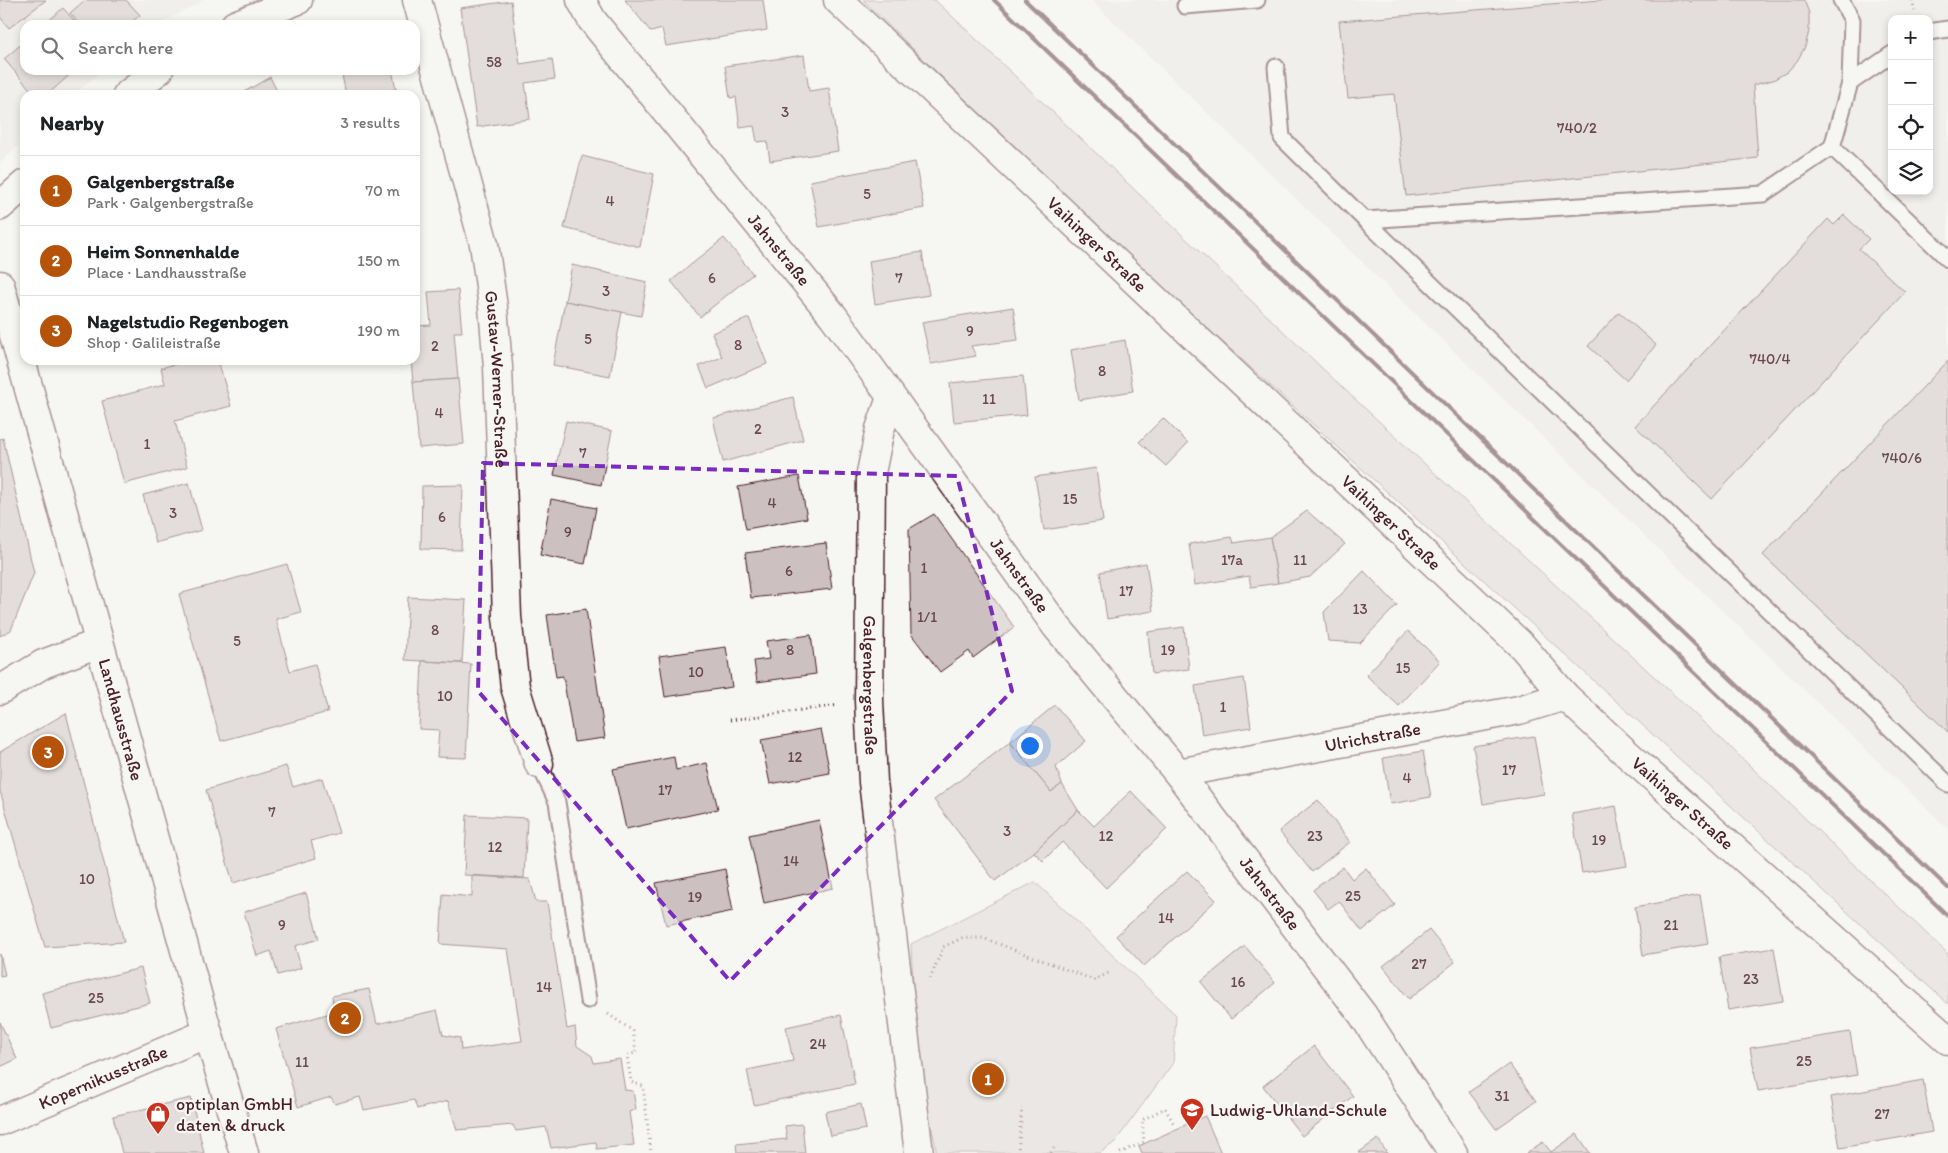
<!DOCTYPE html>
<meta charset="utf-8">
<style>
body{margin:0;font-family:Itim,sans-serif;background:#f2f2f2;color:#202124}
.controls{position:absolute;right:15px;top:15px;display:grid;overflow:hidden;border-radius:10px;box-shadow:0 2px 8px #0003}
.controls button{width:45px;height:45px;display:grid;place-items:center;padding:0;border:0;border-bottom:1px solid #e0e0e0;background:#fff;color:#202124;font:25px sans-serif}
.you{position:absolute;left:1029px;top:745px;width:18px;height:18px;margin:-12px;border:4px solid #fff;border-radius:50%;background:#1a73e8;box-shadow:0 0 0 8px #1a73e833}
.badge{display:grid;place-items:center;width:32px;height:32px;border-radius:50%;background:#b45309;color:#fff;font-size:16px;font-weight:700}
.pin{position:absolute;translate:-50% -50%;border:2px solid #fff;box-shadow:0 1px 5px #0006}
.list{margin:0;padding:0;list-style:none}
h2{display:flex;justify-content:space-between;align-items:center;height:65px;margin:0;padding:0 20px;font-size:21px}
h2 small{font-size:16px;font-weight:400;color:#757577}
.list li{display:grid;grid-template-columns:32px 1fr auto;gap:15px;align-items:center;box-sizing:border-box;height:70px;padding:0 20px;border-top:1px solid #e0e0e0}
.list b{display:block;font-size:19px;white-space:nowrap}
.list p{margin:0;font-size:16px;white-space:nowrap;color:#757577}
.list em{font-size:16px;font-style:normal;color:#757577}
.icon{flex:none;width:28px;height:28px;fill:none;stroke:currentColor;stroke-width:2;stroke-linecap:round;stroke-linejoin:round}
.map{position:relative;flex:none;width:1948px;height:1153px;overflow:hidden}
.search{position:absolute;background:#fff;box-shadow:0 2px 8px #0003;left:20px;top:20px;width:400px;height:55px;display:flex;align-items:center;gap:12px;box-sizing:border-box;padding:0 18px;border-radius:15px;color:#757577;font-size:19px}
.panel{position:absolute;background:#fff;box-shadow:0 2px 8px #0003;left:20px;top:90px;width:400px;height:275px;border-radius:15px}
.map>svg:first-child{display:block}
</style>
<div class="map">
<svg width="1948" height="1153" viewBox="0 0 1948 1153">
<rect width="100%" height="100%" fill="#f6f6f2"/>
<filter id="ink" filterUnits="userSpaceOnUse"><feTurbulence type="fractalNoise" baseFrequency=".02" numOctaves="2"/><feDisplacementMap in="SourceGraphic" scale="10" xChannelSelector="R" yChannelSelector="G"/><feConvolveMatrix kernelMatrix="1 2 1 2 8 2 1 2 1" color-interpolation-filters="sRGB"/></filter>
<g filter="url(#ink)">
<!-- built -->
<g fill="#e9e6e3" fill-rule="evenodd">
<path d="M0 0H205L158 25H25V70H103L73 95H25V139L0 163Z"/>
<path d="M1091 0H1948V829ZM1892 19H1929V191H1892Z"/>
</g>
<!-- green -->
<g fill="#ddd6d5" stroke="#947a80">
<path d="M863 0H935L1344 389 1730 747 1948 954V1004L1076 208Z"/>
<path d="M1035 882 1176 1015 1173 1063 1115 1142 1100 1153H937L917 1056 911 944Z"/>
</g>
<!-- building -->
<g fill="#ccc1c0" stroke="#4a1f2b">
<path d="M0 0H46L9 28 0 17Z"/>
<path d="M85 0H126L140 15 128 25H80L70 13Z"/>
<path d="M625 0H763L767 30 666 46 662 29 651 32Z"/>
<path d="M1600 0H1686L1691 2 1692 0H1804L1809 13V31L1805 47 1797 61 1787 72 1773 80 1753 85 1758 158 1406 196 1394 94 1348 98 1339 21Z"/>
<path d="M511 1 520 64 552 59 555 79 525 83 530 119 477 127 460 8Z"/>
<path d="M63 8 78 25H44Z"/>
<path d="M25 41V70H75L47 95H35L4 59Z"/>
<path d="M804 55 809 91 829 88 838 151 770 161 767 141 757 142 754 126 740 128 736 97 730 98 725 66Z"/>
<path d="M341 70H392L396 89 368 95H346Z"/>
<path d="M270 77 279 95H239Z"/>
<path d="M582 156 654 174 640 247 564 228Z"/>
<path d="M915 162 924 208 819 227 810 181Z"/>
<path d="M1844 215 1869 239 1859 249 1905 292 1712 499 1635 426 1828 219 1834 225Z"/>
<path d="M724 238 753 274 700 317 671 281Z"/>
<path d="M922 252 929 295 875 304 869 261Z"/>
<path d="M572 265 647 282 641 316 565 301Z"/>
<path d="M458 290 462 332H454L458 379 413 382 411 360H415V326L431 325 428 292Z"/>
<path d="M565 301 622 312 610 376 553 365Z"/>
<path d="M1013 307 1018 340 971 346 976 356 931 364 922 322Z"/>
<path d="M1619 312 1656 345 1626 380 1588 346Z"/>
<path d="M749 318 767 364 708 388 699 366 722 357 712 333Z"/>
<path d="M1125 340 1133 391 1079 400 1071 350Z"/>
<path d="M190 360H218L231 406 175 421 187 467 124 484 102 401 165 384 161 368Z"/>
<path d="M1948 361V732L1763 555Z"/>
<path d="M1023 376 1027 415 954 422 950 383Z"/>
<path d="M458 379 464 444 419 448 413 382Z"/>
<path d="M793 397 803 440 723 462 713 418Z"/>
<path d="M1163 418 1188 443 1166 466 1139 442Z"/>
<path d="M566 421 612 431 601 485 554 475Z"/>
<path d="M3 438 34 573 11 630 0 636V439Z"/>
<path d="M1096 468 1103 521 1044 530 1035 477Z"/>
<path d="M799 476 807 518 746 529 738 487Z"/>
<path d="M189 483 202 530 156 543 143 495Z"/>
<path d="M463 485 461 550 421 549 422 486Z"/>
<path d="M551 499 596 508 585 564 540 555Z"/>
<path d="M1307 511 1345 544 1310 577 1278 583 1270 537Z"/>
<path d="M934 514 1014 627 973 658 969 651 940 672 911 634 909 529Z"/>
<path d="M1232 537 1234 543 1270 537 1278 583 1251 587 1249 576 1195 585 1189 544Z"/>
<path d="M826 543 832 589 751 598 745 553Z"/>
<path d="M1146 563 1153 611 1107 619 1100 572Z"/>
<path d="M287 564 301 612 276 619 290 671 315 664 328 712 221 741 179 594Z"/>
<path d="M1364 571 1397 605 1360 643 1328 641 1324 612Z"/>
<path d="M408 597 466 600 462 663 405 660Z"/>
<path d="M586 609 605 738 574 742 563 676 556 677 547 615Z"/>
<path d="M1184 627 1189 669 1152 674 1148 632Z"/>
<path d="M1408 631 1440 661 1399 706 1366 675Z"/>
<path d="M811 635 816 674 757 682 754 661 769 659 766 641Z"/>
<path d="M726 647 732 687 665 697 659 656Z"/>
<path d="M422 661 471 664 466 758 437 757 439 730 419 729Z"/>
<path d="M1244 678 1251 727 1202 735 1195 686Z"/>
<path d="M1055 705 1086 741 1056 767 1062 784 1051 792 1010 742Z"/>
<path d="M66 713 124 942 45 947 0 791V752Z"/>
<path d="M821 729 830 773 770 784 761 740Z"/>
<path d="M1534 736 1544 794 1483 804 1473 746Z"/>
<path d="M1010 742 1051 792 1062 784 1078 810 1034 852 995 881 934 800Z"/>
<path d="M1423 751 1431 797 1390 804 1383 758Z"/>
<path d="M674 757 676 770 707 763 718 809 626 829 613 769Z"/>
<path d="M286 766 293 787 322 778 339 833 311 841 316 858 233 883 206 790Z"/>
<path d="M1131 791 1167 829 1106 888 1062 842 1043 861 1034 852 1078 810 1094 826Z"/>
<path d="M1318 800 1350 842 1312 872 1279 831Z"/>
<path d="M1616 806 1627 866 1582 873 1572 814Z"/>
<path d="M467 815 527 818 524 878 464 875Z"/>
<path d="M819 820 833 888 764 903 749 835Z"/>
<path d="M1343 867 1352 879 1366 868 1395 905 1362 931 1339 901 1328 909 1313 890Z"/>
<path d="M725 869 733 911 666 925 656 883Z"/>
<path d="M1187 871 1216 900 1144 966 1116 936Z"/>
<path d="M472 876 530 879 536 902H547L567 1029 575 1027 577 1046 592 1056 594 1063 620 1059 625 1090 633 1091 636 1109 629 1112 634 1145 597 1149 596 1142 551 1148 546 1127 516 1131 513 1125 457 1130 448 1101 417 1109 414 1100 364 1110 360 1097 335 1104 331 1097 298 1107 276 1029 334 1012 332 996 369 989 377 1024 437 1010 443 1035 460 1038 461 1050 522 1041 508 949 440 944 443 894 472 897Z"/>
<path d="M306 893 319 939 295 946 301 968 278 975 271 951 257 956 244 912Z"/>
<path d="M1700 895 1708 944 1643 955 1635 907Z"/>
<path d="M1429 930 1455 962 1409 999 1383 966Z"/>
<path d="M1245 946 1275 983 1231 1019 1201 982Z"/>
<path d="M1774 948 1783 1001 1728 1010 1719 957Z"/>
<path d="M0 954 5 975 0 976Z"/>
<path d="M141 968 150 1003 51 1028 42 993Z"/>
<path d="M841 1015 855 1084 754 1105 747 1070 793 1061 786 1027Z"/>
<path d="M0 1022 17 1059 0 1067Z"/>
<path d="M1850 1032 1857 1075 1758 1091 1750 1048Z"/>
<path d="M1314 1046 1353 1096 1302 1136 1263 1086Z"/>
<path d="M1509 1064 1536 1101 1496 1129 1469 1092Z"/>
<path d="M1923 1080 1932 1132 1840 1148 1831 1097Z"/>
<path d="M191 1098 204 1153H122L113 1116Z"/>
<path d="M861 1104 866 1129 830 1136 825 1112Z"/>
<path d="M1205 1116 1221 1153H1142L1139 1146Z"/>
<path d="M802 1124 805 1153H737L736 1144 787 1139 785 1126Z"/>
<path d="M1577 1134 1590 1153H1526L1543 1142 1551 1152Z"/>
<path d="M1378 1139 1387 1153H1358Z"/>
</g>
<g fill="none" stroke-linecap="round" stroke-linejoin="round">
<defs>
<g id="lane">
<path d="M1841 0 1852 20 1850 83 1832 147 1763 194 1365 220 1948 784"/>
<path d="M1185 6 1257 0"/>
<path d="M1929 32 1948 29"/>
<path d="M1276 67 1282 138 1365 220"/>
<path d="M1850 83 1892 54"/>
<path d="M1832 147 1948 259"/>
<path d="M539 764 557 802 588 1000"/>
</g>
<g id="street">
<path id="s1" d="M417 0 484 244 493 307 498 367 507 617 515 687 539 764"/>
<path id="s2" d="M581 0 592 20 834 317 1056 626 1178 773 1363 1015 1453 1153"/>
<path id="s3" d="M838 0 1523 647 1565 696 1625 752 1948 1040"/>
<path id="s4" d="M0 285 208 1033 244 1153"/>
<path id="s5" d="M891 398 880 429 871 473 869 701 873 782 919 1153"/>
<path d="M0 690 43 664 99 643"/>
<path id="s6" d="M1178 773 1519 710 1565 696"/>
<path id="s7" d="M0 1121 208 1033"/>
</g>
<g id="secondary">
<path d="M235 25 298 0"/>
<path d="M127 95 159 70"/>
<path d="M0 206 25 184"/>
</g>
</defs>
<!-- lane casing -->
<use href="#lane" stroke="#4a1f2b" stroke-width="19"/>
<!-- street casing -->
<use href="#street" stroke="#4a1f2b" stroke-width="31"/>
<!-- secondary casing -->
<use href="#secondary" stroke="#4a1f2b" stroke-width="31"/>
<!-- path -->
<g stroke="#4a1f2b" stroke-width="3" stroke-dasharray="1 4" stroke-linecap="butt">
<path d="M1912 0 1915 11"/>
<path d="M730 720 839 705"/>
<path d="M930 979 943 947 962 938H983L1094 980 1111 972"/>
<path d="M608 1014 633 1031 636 1053 627 1055 631 1082 643 1086 651 1153"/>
<path d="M1018 1153 1022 1108"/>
<path d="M1051 1153 1054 1148"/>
<path d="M1120 1153 1144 1142 1142 1120 1165 1108 1175 1126"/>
</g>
<!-- lane -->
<use href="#lane" stroke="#f6f6f2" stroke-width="15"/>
<!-- street -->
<use href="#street" stroke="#f6f6f2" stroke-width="28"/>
<!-- secondary -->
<use href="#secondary" stroke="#f6f6f2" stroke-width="28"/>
<!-- rail -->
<g stroke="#4a1f2b" stroke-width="4">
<path d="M994 0 1948 916"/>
<path d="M1025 0 1948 888"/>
</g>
</g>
</g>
<!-- marked area -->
<path d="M0 0H1948V1153H0ZM483 463 957 476 1012 691 730 981 478 691Z" fill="#f6f6f2" fill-opacity=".55" fill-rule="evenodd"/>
<path fill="none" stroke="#7b2cbf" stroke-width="4" stroke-dasharray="10 6" stroke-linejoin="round" d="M483 463 957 476 1012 691 730 981 478 691Z"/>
<!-- icons -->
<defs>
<symbol id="school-pin" viewBox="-11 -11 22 30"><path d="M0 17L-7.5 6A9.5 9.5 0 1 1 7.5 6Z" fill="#c8321e" stroke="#f6f6f2"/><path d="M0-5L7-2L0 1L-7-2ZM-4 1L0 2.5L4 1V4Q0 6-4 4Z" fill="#fff"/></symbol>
<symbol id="shop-pin" viewBox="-11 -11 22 30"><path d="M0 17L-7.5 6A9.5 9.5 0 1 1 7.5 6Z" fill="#c8321e" stroke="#f6f6f2"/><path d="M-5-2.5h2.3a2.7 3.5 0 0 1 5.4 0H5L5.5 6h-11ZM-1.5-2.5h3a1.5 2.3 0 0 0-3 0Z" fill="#fff"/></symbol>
</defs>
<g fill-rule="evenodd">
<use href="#school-pin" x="1178" y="1096" width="28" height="38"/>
<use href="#shop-pin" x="144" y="1100" width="28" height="38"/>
</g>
<g text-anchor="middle" stroke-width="4.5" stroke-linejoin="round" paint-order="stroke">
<!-- number labels -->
<g font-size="15" fill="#6a4850">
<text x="494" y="67">58</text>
<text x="785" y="117">3</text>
<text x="1577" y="133">740/2</text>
<text x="867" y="199">5</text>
<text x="610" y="206">4</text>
<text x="712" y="283">6</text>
<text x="899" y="283">7</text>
<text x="606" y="296">3</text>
<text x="970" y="336">9</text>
<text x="588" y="344">5</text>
<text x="738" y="350">8</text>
<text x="435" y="351">2</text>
<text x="1770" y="364">740/4</text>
<text x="1102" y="376">8</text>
<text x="989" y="404">11</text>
<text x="439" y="418">4</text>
<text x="758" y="434">2</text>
<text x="147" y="449">1</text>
<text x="583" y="458">7</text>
<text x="1902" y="463">740/6</text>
<text x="1070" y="504">15</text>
<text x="772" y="508">4</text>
<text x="173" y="518">3</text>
<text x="442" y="522">6</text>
<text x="568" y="537">9</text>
<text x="1232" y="565">17a</text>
<text x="1300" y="565">11</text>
<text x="924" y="573">1</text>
<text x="789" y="576">6</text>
<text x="1126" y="596">17</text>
<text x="1360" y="614">13</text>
<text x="927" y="622">1/1</text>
<text x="435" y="635">8</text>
<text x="237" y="646">5</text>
<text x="790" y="655">8</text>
<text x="1168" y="655">19</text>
<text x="1403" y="673">15</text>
<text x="696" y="677">10</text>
<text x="445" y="701">10</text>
<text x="1223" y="712">1</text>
<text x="795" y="762">12</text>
<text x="1509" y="775">17</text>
<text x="1407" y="783">4</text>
<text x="665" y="795">17</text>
<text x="272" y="817">7</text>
<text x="1007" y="836">3</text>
<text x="1106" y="841">12</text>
<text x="1315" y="841">23</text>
<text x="1599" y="845">19</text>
<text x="495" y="852">12</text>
<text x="791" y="866">14</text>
<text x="87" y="884">10</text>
<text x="1353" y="901">25</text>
<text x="695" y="902">19</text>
<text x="1166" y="923">14</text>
<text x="282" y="930">9</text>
<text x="1671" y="930">21</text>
<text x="1419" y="969">27</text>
<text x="1751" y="984">23</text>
<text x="1238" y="987">16</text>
<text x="544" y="992">14</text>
<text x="96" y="1003">25</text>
<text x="818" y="1049">24</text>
<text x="1804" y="1066">25</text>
<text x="302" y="1067">11</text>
<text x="1502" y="1101">31</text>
<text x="1882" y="1119">27</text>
</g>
<!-- street labels -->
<g font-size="18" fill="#4a1f2b" stroke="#f6f6f2">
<text dy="6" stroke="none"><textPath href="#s3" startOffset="356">Vaihinger Straße</textPath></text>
<text dy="6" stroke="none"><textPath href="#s2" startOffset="319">Jahnstraße</textPath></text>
<text dy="6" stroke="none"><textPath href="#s1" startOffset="389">Gustav-Werner-Straße</textPath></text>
<text dy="6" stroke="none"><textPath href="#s3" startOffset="761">Vaihinger Straße</textPath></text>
<text dy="6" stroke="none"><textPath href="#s2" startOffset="724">Jahnstraße</textPath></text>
<text dy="6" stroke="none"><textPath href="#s5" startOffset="290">Galgenbergstraße</textPath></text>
<text dy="6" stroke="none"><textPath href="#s4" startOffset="451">Landhausstraße</textPath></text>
<text dy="6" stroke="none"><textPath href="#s6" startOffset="198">Ulrichstraße</textPath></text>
<text dy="6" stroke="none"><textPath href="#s3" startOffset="1166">Vaihinger Straße</textPath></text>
<text dy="6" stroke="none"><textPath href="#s2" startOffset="1129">Jahnstraße</textPath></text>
<text dy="6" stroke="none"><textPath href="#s7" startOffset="112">Kopernikusstraße</textPath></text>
</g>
<!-- poi labels -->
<g font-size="18" fill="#4a1f2b" stroke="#f6f6f2" text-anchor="start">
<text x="176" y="1110">optiplan GmbH<tspan x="176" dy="21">daten &amp; druck</tspan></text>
<text x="1210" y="1116">Ludwig-Uhland-Schule</text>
</g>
</g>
</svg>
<div class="controls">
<button>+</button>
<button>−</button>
<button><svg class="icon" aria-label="locate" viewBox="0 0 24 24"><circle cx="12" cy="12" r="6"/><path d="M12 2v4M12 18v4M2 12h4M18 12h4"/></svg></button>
<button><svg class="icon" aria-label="layers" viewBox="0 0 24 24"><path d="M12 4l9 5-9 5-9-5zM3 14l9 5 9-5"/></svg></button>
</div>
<div class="you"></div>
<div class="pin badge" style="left:988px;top:1079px">1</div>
<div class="pin badge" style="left:345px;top:1018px">2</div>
<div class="pin badge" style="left:48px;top:752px">3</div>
<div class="search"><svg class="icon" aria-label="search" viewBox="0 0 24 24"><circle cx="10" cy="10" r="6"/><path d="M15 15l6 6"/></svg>Search here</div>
<section class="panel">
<h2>Nearby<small>3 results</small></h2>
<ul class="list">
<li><span class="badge">1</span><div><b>Galgenbergstraße</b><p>Park · Galgenbergstraße</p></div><em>70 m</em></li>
<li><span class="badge">2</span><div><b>Heim Sonnenhalde</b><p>Place · Landhausstraße</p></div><em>150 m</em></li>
<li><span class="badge">3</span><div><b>Nagelstudio Regenbogen</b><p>Shop · Galileistraße</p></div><em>190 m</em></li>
</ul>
</section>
</div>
